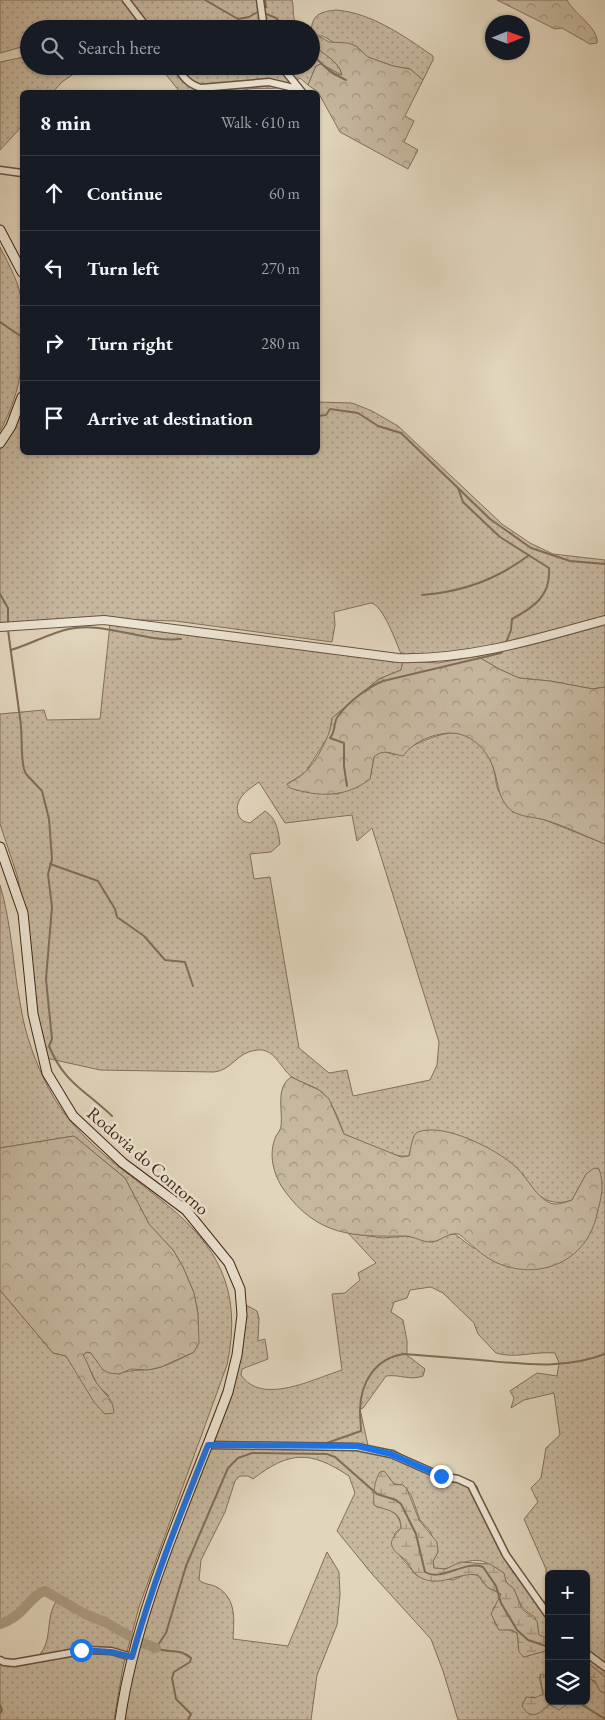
<!DOCTYPE html>
<meta charset="utf-8">
<style>
body{margin:0;font-family:"EB Garamond",serif;background:#20242c;color:#f1f3f6}
.controls{position:absolute;right:15px;bottom:15px;display:grid;overflow:hidden;border-radius:8px;box-shadow:0 1px 4px #0004}
.controls button{width:45px;height:45px;display:grid;place-items:center;padding:0;border:0;border-bottom:1px solid #363941;background:#171b24;color:#f1f3f6;font:25px sans-serif}
.compass{position:absolute;left:485px;top:15px;width:45px;height:45px;border-radius:50%;background:#171b24;box-shadow:0 1px 4px #0004;rotate:89deg}
.stop{position:absolute;width:15px;height:15px;margin:-11px;border:4px solid #1a73e8;border-radius:50%;background:#fff}
.stop.end{background:#1a73e8;border-color:#fff;box-shadow:0 1px 5px #0008}
.list{margin:0;padding:0;list-style:none}
h2{display:flex;justify-content:space-between;align-items:center;height:65px;margin:0;padding:0 20px;font-size:21px}
h2 small{font-size:16px;font-weight:400;color:#9ea1a6}
.list li{display:grid;grid-template-columns:32px 1fr auto;gap:15px;align-items:center;box-sizing:border-box;height:75px;padding:0 20px;border-top:1px solid #363941}
.list b{display:block;font-size:19px;white-space:nowrap}
.list em{font-size:16px;font-style:normal;color:#9ea1a6}
.icon{flex:none;width:28px;height:28px;fill:none;stroke:currentColor;stroke-width:2;stroke-linecap:round;stroke-linejoin:round}
.map{position:relative;flex:none;width:605px;height:1720px;overflow:hidden}
.search{position:absolute;background:#171b24;box-shadow:0 1px 4px #0004;left:20px;top:20px;width:300px;height:55px;display:flex;align-items:center;gap:12px;box-sizing:border-box;padding:0 18px;border-radius:28px;color:#9ea1a6;font-size:19px}
.panel{position:absolute;background:#171b24;box-shadow:0 1px 4px #0004;left:20px;top:90px;width:300px;height:365px;border-radius:8px}
.map>svg:first-child{display:block}
</style>
<div class="map">
<svg width="605" height="1720" viewBox="0 0 605 1720">
<defs>
<pattern id="grass-dots" width="8" height="8" patternUnits="userSpaceOnUse" patternTransform="scale(1.25)"><rect width="8" height="8" fill="#c6b79f"/><path d="M2 2h.1M6 6h.1" fill="none" stroke="#a29580" stroke-width="1.8" stroke-linecap="round"/></pattern>
<pattern id="forest-crowns" width="20" height="18" patternUnits="userSpaceOnUse" patternTransform="scale(1.25)"><rect width="20" height="18" fill="#c6b79f"/><path d="M2 6a3 3 0 1 1 6 0M12 15a3 3 0 1 1 6 0" fill="none" stroke="#a29580"/></pattern>
<pattern id="wetland-marsh" width="20" height="14" patternUnits="userSpaceOnUse" patternTransform="scale(1.25)"><rect width="20" height="14" fill="#c6b79f"/><path d="M1 5h8M5 5V1M11 12h8M15 12V8" fill="none" stroke="#a29580"/></pattern>
</defs>
<rect width="100%" height="100%" fill="#e1d5bc"/>
<filter id="stains"><feTurbulence type="fractalNoise" baseFrequency=".004" numOctaves="4"/><feColorMatrix values="0 0 0 0 .2 0 0 0 0 .09 0 0 0 0 .02 0 0 0 .5 -.17"/></filter>
<radialGradient id="worn" r=".72"><stop offset=".6" stop-color="#630" stop-opacity="0"/><stop offset="1" stop-color="#630" stop-opacity=".3"/></radialGradient>
<!-- grass -->
<g fill="url(#grass-dots)" stroke="#846e59" fill-rule="evenodd">
<path d="M0 0H292C295 10 290 22 302 29H29V45L0 53Z"/>
<path d="M336 10C372 13 404 36 433 56V60L423 80 410 69 393 66 368 57 356 46 336 44 323 36H311C311 16 317 12 336 10Z"/>
<path d="M311 39C318 53 339 59 342 75L321 64 316 66 308 85 300 78C282 96 259 83 238 92H180L159 66H311Z"/>
<path d="M29 56V66H85L62 82 53 92H22V126L0 150V62Z"/>
<path d="M0 247C9 265 20 284 22 304 27 348 22 392 0 431Z"/>
<path d="M318 402 352 403 372 411 398 426 502 524 530 543 553 554 605 560V616C539 633 470 664 401 654 396 642 383 605 371 603L334 612 335 625 332 642 175 621 112 619 0 629V450L22 408V452H318Z"/>
<path d="M110 624 403 661 401 670 379 679 332 718 329 735 305 773 287 784 296 790 338 794 370 779 374 757C381 750 385 751 394 755 431 737 473 711 493 767 496 774 495 783 498 790 502 798 509 805 513 812L545 820 605 844V1677L586 1661V1574H549V1639L539 1636 535 1617C515 1606 521 1595 506 1582L505 1578C499 1573 493 1567 487 1563 468 1553 447 1575 434 1568L433 1561 438 1552 430 1531 420 1520 411 1495 403 1485 394 1484 388 1476 378 1507C389 1506 401 1516 401 1528L395 1533 392 1546 416 1575 453 1580 467 1574 478 1575 487 1587 501 1594 499 1602 493 1608 495 1625 517 1633 523 1657 549 1650V1677L543 1675 539 1677 543 1694 539 1698 531 1697 522 1706 530 1715 546 1708 549 1704 555 1707 569 1704V1701H586V1678H590L605 1693V1720H458L443 1671 431 1639 372 1574 337 1531 355 1493 349 1476C310 1450 289 1451 253 1479L248 1476H240L235 1481 225 1512 201 1560 199 1580C205 1585 211 1584 217 1587 237 1599 234 1620 233 1639L288 1646 327 1552 339 1572 340 1595 337 1625 317 1675 311 1720H124L128 1690 147 1613 234 1378 240 1306 246 1305 257 1311 259 1318 258 1341 265 1339 268 1359 242 1369 241 1375C262 1406 313 1379 342 1370L332 1294 345 1293 360 1280 358 1273 376 1263 348 1233 383 1238 406 1236 437 1241 447 1235 455 1234 473 1248 584 1243C596 1221 605 1193 599 1169L582 1182 572 1200C550 1208 532 1195 523 1174L414 1136 409 1156C388 1158 364 1142 344 1134 340 1123 335 1109 328 1099 320 1086 304 1085 292 1077 280 1068 275 1048 257 1050 236 1052 233 1070 214 1072L100 1070 46 1058 40 1038 23 903 17 875 0 824V714L44 710 47 720 100 719ZM259 782 285 823 352 815 357 841 372 828 439 1042 437 1065 430 1080 353 1096 347 1070 329 1073 299 1048 270 877 254 879 250 854 271 852 280 844C278 830 277 819 265 811L250 823C244 822 240 820 238 814 234 798 248 790 259 782ZM431 1287 443 1293 474 1323 478 1334 496 1353C515 1359 535 1351 555 1353L559 1363 557 1376 537 1373 510 1391 514 1398 511 1408 524 1400 554 1393 560 1435 546 1448 541 1478 531 1488 538 1502 524 1519 546 1569 547 1600 541 1603 493 1535 477 1486 459 1477 436 1475 394 1450H369L360 1409 363 1408 386 1376C400 1374 410 1381 423 1376L425 1369 407 1355V1341L403 1320 391 1312 394 1302 407 1298 410 1290Z"/>
<path d="M605 625V687L593 689 550 681 519 678 499 669 477 656 535 644Z"/>
<path d="M0 885C12 925 13 968 21 1008 25 1034 36 1064 48 1087 103 1197 261 1207 227 1365L139 1607 123 1667 114 1720H0V1657L7 1661 39 1655C53 1641 45 1618 56 1602H60L58 1594 42 1588 34 1593 22 1608 0 1621V1290L53 1353 66 1356 73 1366 109 1396 98 1386 83 1355 87 1352 91 1353 99 1364 119 1374C133 1368 146 1372 161 1367 173 1363 184 1357 194 1352L198 1314 194 1293 183 1267 173 1250 149 1224 125 1178 74 1136 0 1148Z"/>
</g>
<!-- forest -->
<g fill="url(#forest-crowns)" stroke="#846e59">
<path d="M497 0H567C574 14 599 28 597 43L590 44 562 28 555 29Z"/>
<path d="M316 34 329 42 348 43 356 46 368 57 393 66 410 69 423 80 405 116 414 121 404 142 418 150 408 169 340 132 318 92 308 85 316 66 321 64 337 74 342 75C339 57 314 54 311 36Z"/>
<path d="M477 656 499 669 519 678 550 681 593 689 605 687V844C585 836 565 826 545 820 535 817 520 817 512 811 497 799 499 783 493 767 484 744 465 729 441 734 425 737 412 744 403 756 391 754 384 748 374 757L370 779C346 798 318 797 290 788L287 784C292 781 299 778 304 773 316 763 332 733 332 718L379 679 401 670 403 661 438 663Z"/>
<path d="M291 1077 319 1090 329 1099 344 1134 401 1157 409 1156C411 1149 412 1134 418 1132 444 1122 498 1150 516 1167 528 1178 534 1195 550 1203 558 1206 565 1202 572 1200L586 1174 594 1168 599 1169C605 1184 601 1199 597 1214 587 1262 538 1282 495 1262 481 1255 471 1244 459 1234 447 1232 441 1242 430 1242 422 1242 413 1236 405 1236 353 1237 317 1236 284 1190 273 1174 268 1154 276 1136 278 1133 281 1129 281 1126 283 1110 275 1088 291 1077Z"/>
<path d="M74 1136 125 1178 149 1224 173 1250 183 1267 194 1293 198 1314 199 1343 194 1352 161 1367 148 1370 131 1369 119 1374 109 1373 103 1370 91 1353 87 1352 83 1355C89 1364 91 1376 98 1385 105 1395 113 1398 114 1413L105 1414 94 1402 66 1356 53 1353 0 1290V1148Z"/>
</g>
<!-- wetland -->
<g fill="url(#wetland-marsh)" stroke="#846e59">
<path d="M384 1471 394 1484 403 1485 407 1489 419 1520 437 1542 438 1552 433 1561 434 1568 446 1569 460 1562 490 1564 504 1573 506 1582 514 1589 522 1609 537 1621 539 1635 549 1639V1650L524 1657 519 1652 517 1633 512 1630H499L491 1614 501 1594 487 1587 478 1575C459 1571 439 1590 418 1576 411 1571 409 1562 403 1558 386 1545 390 1541 401 1528 401 1508 384 1511 374 1505 373 1493 374 1482 380 1472Z"/>
<path d="M586 1661 605 1677V1693L600 1691 595 1681 586 1678Z"/>
<path d="M540 1674 549 1677V1701H569V1703L559 1710 549 1704C540 1715 530 1720 522 1706L526 1697 535 1698 543 1694Z"/>
</g>
<g fill="none" stroke-linecap="round" stroke-linejoin="round">
<!-- stream -->
<g stroke="#816c56" stroke-width="2">
<path d="M205 0 238 19 249 17 266 7 265 0"/>
<path d="M264 13 276 18 286 29"/>
<path d="M311 54 332 73 346 80"/>
<path d="M0 322 22 337"/>
<path d="M318 416 326 415 330 409 358 413 378 426 401 433 490 519 531 548 570 561 605 564"/>
<path d="M458 488 463 502 500 537 549 568C551 596 534 607 512 619L511 630 505 645"/>
<path d="M0 594 8 608V625"/>
<path d="M422 595C461 592 498 579 529 555"/>
<path d="M8 630C12 659 16 689 20 718 23 735 20 752 24 769L26 774 42 791 49 819 52 859 48 874 52 907 46 979 52 1039 49 1046C64 1083 85 1090 112 1116"/>
<path d="M11 650C31 644 50 633 69 629 104 621 145 643 181 639"/>
<path d="M347 786 344 766V743L330 738C336 731 333 723 338 716 348 702 368 687 383 681L501 653 503 649"/>
<path d="M50 864 98 881 115 909 117 917 144 936 165 960 185 962 193 986"/>
<path d="M324 1444 361 1431C361 1425 360 1418 360 1411 360 1383 375 1358 404 1354 429 1356 455 1358 480 1360 523 1364 564 1370 605 1354"/>
<path d="M576 1701 605 1719"/>
<path d="M0 1705 2 1710 0 1713"/>
<path d="M188 1720 191 1714 176 1699 172 1678 174 1672 190 1662 191 1658C178 1647 169 1654 156 1648L166 1633 186 1566 228 1468 238 1458 252 1453 327 1454 335 1457 377 1494 396 1500 401 1504 416 1534 425 1572C442 1582 464 1560 483 1567L496 1586 501 1603 517 1630 528 1640 549 1647"/>
</g>
<!-- river -->
<path stroke="#ab9a83" stroke-width="10" d="M0 1624C24 1617 30 1595 45 1591L85 1614 105 1622 140 1642 156 1648"/>
<defs>
<g id="minor">
<path d="M126 0 148 29"/>
<path d="M260 0 264 29"/>
<path d="M176 66C183 77 188 84 201 88L269 82 298 89"/>
<path d="M281 66 302 92"/>
<path d="M0 170 22 173"/>
<path d="M208 1445 357 1447 391 1454 441 1476 458 1479 471 1485 506 1555 549 1616"/>
<path d="M586 1653 605 1667"/>
<path d="M0 1660 4 1662 14 1663 87 1650 111 1651 132 1657"/>
</g>
<path id="tertiary" d="M0 627 104 620 398 658C469 660 537 639 605 620"/>
<g id="secondary">
<path d="M0 230 22 272"/>
<path d="M0 443 11 426 22 397"/>
<path d="M0 847 23 913 33 1014 47 1073 73 1116 123 1163 186 1210 229 1263 240 1289 242 1315 237 1355 228 1392C188 1500 137 1605 120 1720"/>
</g>
</defs>
<!-- minor casing -->
<use href="#minor" stroke="#69523d" stroke-width="9"/>
<!-- tertiary casing -->
<use href="#tertiary" stroke="#69523d" stroke-width="10"/>
<!-- secondary casing -->
<use href="#secondary" stroke="#412613" stroke-width="11"/>
<!-- minor -->
<use href="#minor" stroke="#ece4d3" stroke-width="6"/>
<!-- tertiary -->
<use href="#tertiary" stroke="#ece4d3" stroke-width="8"/>
<!-- secondary -->
<use href="#secondary" stroke="#ece4d3" stroke-width="9"/>
</g>
<g fill="none" stroke-linecap="round" stroke-linejoin="round">
<!-- route -->
<path stroke="#1a73e8" stroke-width="6" d="M81 1650 111 1652 132 1657C152 1584 180 1515 208 1445L357 1446 391 1454 441 1476"/>
</g>
<g text-anchor="middle" stroke-width="5" stroke-linejoin="round" paint-order="stroke">
<!-- street labels -->
<g font-size="18" fill="#412613" stroke="#ece4d3">
<text transform="translate(148 1161) rotate(41)" y="6">Rodovia do Contorno</text>
</g>
</g>
<rect width="100%" height="100%" filter="url(#stains)"/>
<rect width="100%" height="100%" fill="url(#worn)"/>
</svg>
<div class="controls">
<button>+</button>
<button>−</button>
<button><svg class="icon" aria-label="layers" viewBox="0 0 24 24"><path d="M12 4l9 5-9 5-9-5zM3 14l9 5 9-5"/></svg></button>
</div>
<svg class="compass" viewBox="-18 -18 36 36"><path d="M0-13l5 13h-10z" fill="#e53935"/><path d="M0 13l5-13h-10z" fill="#9ea1a6"/></svg>
<div class="stop" style="left:81px;top:1650px"></div>
<div class="stop end" style="left:441px;top:1476px"></div>
<div class="search"><svg class="icon" aria-label="search" viewBox="0 0 24 24"><circle cx="10" cy="10" r="6"/><path d="M15 15l6 6"/></svg>Search here</div>
<section class="panel">
<h2>8 min<small>Walk · 610 m</small></h2>
<ul class="list">
<li><svg class="icon" aria-label="ahead" viewBox="0 0 24 24"><path d="M12 20V5M6 11l6-6 6 6"/></svg><div><b>Continue</b></div><em>60 m</em></li>
<li><svg class="icon" aria-label="left" viewBox="0 0 24 24"><path d="M17 20v-9H6M10 6l-5 5 5 5"/></svg><div><b>Turn left</b></div><em>270 m</em></li>
<li><svg class="icon" aria-label="right" viewBox="0 0 24 24"><path d="M7 20v-9h11M14 6l5 5-5 5"/></svg><div><b>Turn right</b></div><em>280 m</em></li>
<li><svg class="icon" aria-label="arrive" viewBox="0 0 24 24"><path d="M6 21V4h12l-3 4 3 4H6"/></svg><div><b>Arrive at destination</b></div></li>
</ul>
</section>
</div>
